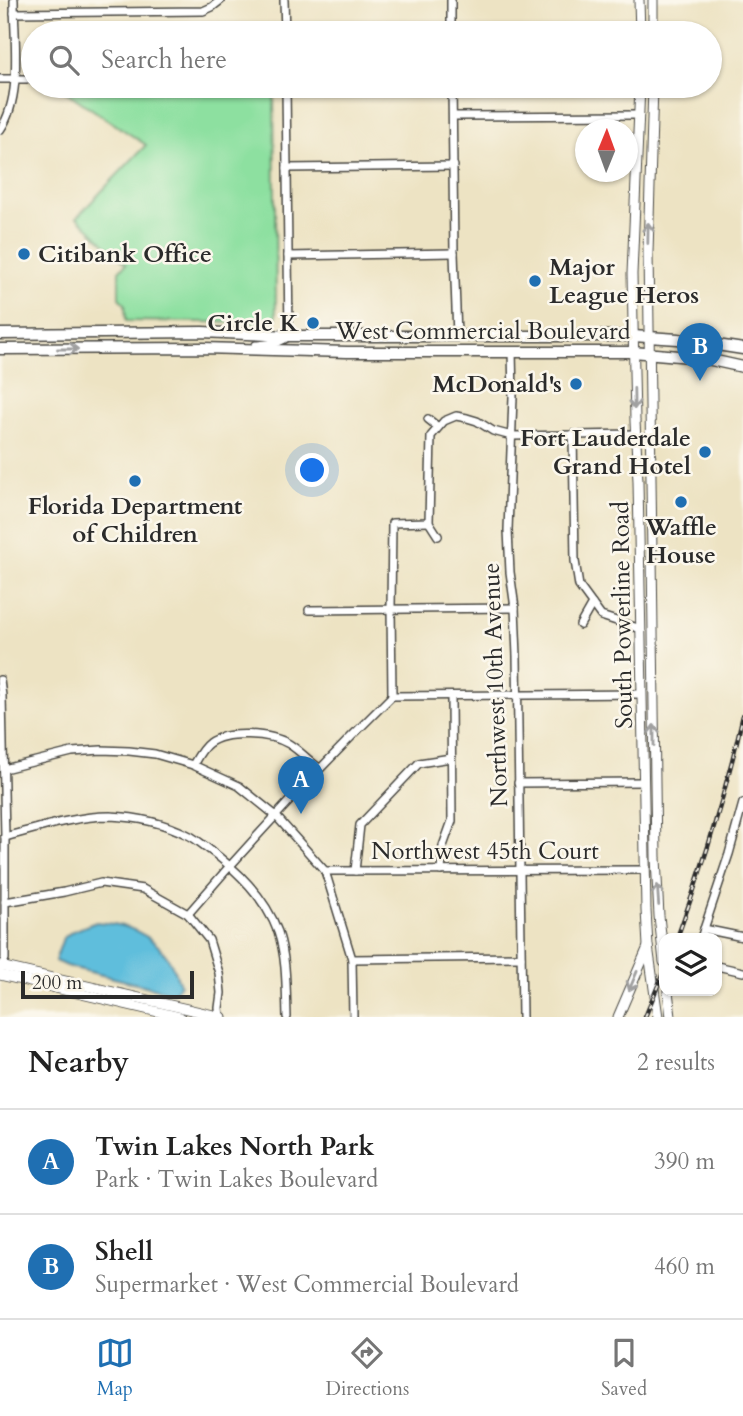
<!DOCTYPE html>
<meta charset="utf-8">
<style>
body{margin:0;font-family:Cardo,serif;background:#f2f2f2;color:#222}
.controls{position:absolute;right:21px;bottom:21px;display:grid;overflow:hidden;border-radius:14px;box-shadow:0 2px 5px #0004}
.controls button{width:63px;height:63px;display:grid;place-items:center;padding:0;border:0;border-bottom:2px solid #e0e0e0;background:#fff;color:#222;font:35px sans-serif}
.compass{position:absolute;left:575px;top:119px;width:63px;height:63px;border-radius:50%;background:#fff;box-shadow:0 2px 5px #0004;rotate:1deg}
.scale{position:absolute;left:21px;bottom:18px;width:173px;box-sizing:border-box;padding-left:7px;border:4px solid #2b2b2b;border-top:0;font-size:19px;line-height:24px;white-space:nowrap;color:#2b2b2b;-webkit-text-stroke:5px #fbf7ec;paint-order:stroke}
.you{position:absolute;left:313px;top:471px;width:24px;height:24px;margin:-18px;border:5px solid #fff;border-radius:50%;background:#1a73e8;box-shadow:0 0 0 10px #1a73e833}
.badge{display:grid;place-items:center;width:46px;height:46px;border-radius:50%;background:#1f6fb2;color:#fff;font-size:23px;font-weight:700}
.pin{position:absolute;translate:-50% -58px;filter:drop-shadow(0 2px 4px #0008)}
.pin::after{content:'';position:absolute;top:37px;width:24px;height:21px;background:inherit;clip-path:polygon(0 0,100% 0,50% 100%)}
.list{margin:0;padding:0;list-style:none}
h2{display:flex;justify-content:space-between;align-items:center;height:91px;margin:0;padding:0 28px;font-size:30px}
h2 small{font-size:23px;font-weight:400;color:#767676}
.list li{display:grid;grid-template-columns:46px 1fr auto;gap:21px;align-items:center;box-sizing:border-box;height:105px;padding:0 28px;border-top:2px solid #e0e0e0}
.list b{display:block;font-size:26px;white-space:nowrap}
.list p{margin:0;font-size:23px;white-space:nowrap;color:#767676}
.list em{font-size:23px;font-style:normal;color:#767676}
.icon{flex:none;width:38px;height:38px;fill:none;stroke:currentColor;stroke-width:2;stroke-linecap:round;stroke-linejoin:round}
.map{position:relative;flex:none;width:743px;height:1017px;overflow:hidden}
.search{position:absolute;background:#fff;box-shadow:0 2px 5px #0004;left:21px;right:21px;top:21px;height:77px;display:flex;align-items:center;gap:18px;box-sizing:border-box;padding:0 24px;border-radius:38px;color:#767676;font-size:26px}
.sheet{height:301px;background:#fff}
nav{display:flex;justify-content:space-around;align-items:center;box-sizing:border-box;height:98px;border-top:2px solid #e0e0e0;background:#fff;font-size:19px;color:#767676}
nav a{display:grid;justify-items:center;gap:4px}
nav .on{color:#1f6fb2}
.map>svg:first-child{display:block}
</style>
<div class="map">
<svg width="743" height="1017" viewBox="0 0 743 1017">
<rect width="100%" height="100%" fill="#fbf7ec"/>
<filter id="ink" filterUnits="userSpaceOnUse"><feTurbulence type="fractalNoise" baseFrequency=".0143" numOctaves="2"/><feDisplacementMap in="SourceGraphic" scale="14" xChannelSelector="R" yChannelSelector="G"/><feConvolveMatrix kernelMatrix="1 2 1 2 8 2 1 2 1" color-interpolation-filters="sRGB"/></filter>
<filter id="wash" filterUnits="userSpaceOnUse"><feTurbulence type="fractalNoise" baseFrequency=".00686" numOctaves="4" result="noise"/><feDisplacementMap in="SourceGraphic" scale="28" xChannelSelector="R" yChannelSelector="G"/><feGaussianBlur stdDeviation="1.57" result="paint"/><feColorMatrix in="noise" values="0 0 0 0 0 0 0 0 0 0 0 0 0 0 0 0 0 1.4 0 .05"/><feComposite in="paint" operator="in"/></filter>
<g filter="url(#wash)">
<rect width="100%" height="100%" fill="#ede3c3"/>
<!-- green -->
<path fill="#8de0a0" stroke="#5c8666" stroke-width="2" d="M57 86H272L274 88 276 318 273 323 126 321 125 304 119 298V271L126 264 77 217 146 145Z"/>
<!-- water -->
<path fill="#5ebedc" stroke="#447484" stroke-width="2" d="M96 922C124 923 153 934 168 958 173 966 176 975 180 984L174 993 66 966 55 961 63 938 73 931Z"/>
</g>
<g filter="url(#ink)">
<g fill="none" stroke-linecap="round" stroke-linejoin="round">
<defs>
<g id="minor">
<path d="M284 0 285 33"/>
<path d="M451 0V33"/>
<path d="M14 13 203 11 212 7 221 0"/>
<path d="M0 79H33"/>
<path d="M452 86 454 253 457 336"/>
<path d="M453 116 639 115"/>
<path d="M0 130C23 97 14 40 14 0"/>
<path d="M287 168 454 166"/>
<path d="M288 256 454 253"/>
<path d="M256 345C268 344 279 344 289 336L286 86"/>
<path d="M512 351 513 397 508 530 510 572 515 608 517 656 522 1017"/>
<path d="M428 419 438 427"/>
<path d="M573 434 575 561 579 586 601 616 641 629"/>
<path d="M438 536 429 522 431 436 444 421 456 416 467 418 477 421 493 431 512 436 636 434"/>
<path d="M309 610 515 608"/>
<path d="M580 625 592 604"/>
<path d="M0 680 2 696 5 837V959L0 969"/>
<path d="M392 696 642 694"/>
<path d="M392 696 391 608 392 523 429 522"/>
<path d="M193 765C197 758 202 748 209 743 226 730 271 733 289 744 299 750 309 761 319 768"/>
<path d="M4 769 72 752 101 750 129 751 155 754 193 765 239 786 275 815 325 871 352 959 353 1017"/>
<path d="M518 783 644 782"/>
<path d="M5 837C39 828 75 816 110 816 137 817 164 823 188 835 195 838 200 843 206 847 236 869 265 896 278 932 287 959 286 988 287 1017"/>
<path d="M325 871 645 870"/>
<path d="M355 871 360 825 419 763 451 758"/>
<path d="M441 871 443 846 452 821 451 696"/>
<path d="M5 902 64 892 101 883 143 889 188 914 209 940 219 973 221 993 219 1008 220 1017"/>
<path d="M188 914C253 838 321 766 392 696"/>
<path d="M704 929 743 937"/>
<path d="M701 938 729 854 743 803"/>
<path d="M352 959 521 957"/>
<path d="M717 966 743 972"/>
</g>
<g id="major">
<path d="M639 0 640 33"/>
<path d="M653 0V33"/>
<path d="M640 86 632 274 635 421 638 481 646 910 648 946 658 1017"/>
<path d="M653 86 648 252 656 858 659 916 664 962"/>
<path d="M0 966 222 1017"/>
<path d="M0 975 180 1017"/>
<path d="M668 991 671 1017"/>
<path d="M618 1017 648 947"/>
</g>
<g id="highway">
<path d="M0 334 202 332 289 336H633L678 339 743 349"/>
<path d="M0 349 203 348 347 352H633L702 358 743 367"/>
</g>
</defs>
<!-- minor casing -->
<use href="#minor" stroke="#484742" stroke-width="10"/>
<!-- major casing -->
<use href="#major" stroke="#484742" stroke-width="11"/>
<!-- highway casing -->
<use href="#highway" stroke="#484742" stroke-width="13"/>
<!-- minor -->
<use href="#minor" stroke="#fff" stroke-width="7"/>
<!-- major -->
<use href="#major" stroke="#fff" stroke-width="9"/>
<!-- highway -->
<use href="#highway" stroke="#fff" stroke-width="10"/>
<defs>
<g id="rail">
<path d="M677 938C704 865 726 791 743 715"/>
<path d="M645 1017 664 971"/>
</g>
</defs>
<!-- rail casing -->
<use href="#rail" stroke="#2b2b2b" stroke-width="4.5"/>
<!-- rail -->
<use href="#rail" stroke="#fbf7ec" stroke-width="2" stroke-dasharray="5" stroke-linecap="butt"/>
</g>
<!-- one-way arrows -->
<defs><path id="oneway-shaft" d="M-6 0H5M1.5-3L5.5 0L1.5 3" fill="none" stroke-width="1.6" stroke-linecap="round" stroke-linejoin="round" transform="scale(1.75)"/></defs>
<g stroke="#a0a0a0">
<use href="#oneway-shaft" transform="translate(648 233) rotate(-89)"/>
<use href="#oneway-shaft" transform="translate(68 349)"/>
<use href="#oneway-shaft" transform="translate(634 399) rotate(89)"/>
<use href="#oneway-shaft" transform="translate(654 735) rotate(-90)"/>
<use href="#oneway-shaft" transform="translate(658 895) rotate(-94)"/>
<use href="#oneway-shaft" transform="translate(633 981) rotate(113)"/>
</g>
</g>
<!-- markers -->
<g fill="#1f6fb2" stroke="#fbf7ec" stroke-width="2.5">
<circle cx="24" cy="254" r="7"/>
<circle cx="535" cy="281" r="7"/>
<circle cx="313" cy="323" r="7"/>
<circle cx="576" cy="384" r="7"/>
<circle cx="705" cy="452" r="7"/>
<circle cx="135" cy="481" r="7"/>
<circle cx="681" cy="502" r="7"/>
</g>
<g text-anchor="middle" stroke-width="5" stroke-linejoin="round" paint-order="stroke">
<!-- poi labels -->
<g font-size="24" font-weight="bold" fill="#2b2b2b" stroke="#fbf7ec" text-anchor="end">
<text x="38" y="262" text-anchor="start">Citibank Office</text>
<text x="549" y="275" text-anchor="start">Major<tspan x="549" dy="28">League Heros</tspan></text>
<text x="299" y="331">Circle K</text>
<text x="562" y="392">McDonald's</text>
<text x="691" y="446">Fort Lauderdale<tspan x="691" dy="28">Grand Hotel</tspan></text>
<text x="135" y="514" text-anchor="middle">Florida Department<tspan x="135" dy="28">of Children</tspan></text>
<text x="681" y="535" text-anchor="middle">Waffle<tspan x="681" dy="28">House</tspan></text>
</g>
<!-- street labels -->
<g font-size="24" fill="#2b2b2b" stroke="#fbf7ec">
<text x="483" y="339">West Commercial Boulevard</text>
<text transform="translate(622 615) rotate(-91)" y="8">South Powerline Road</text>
<text transform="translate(495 685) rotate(-92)" y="8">Northwest 10th Avenue</text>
<text x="485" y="859">Northwest 45th Court</text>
</g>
</g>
</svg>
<div class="controls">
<button><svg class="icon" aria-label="layers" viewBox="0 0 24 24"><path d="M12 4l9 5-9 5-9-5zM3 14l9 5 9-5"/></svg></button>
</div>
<svg class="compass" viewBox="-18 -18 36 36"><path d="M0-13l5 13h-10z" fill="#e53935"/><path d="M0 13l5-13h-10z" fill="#767676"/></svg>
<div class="scale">200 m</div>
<div class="you"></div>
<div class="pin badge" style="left:301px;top:814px">A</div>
<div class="pin badge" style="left:700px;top:381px">B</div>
<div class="search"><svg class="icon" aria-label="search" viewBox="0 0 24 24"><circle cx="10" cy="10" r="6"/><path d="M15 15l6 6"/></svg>Search here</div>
</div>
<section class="sheet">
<h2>Nearby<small>2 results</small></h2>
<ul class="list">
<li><span class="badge">A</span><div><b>Twin Lakes North Park</b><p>Park · Twin Lakes Boulevard</p></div><em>390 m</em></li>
<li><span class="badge">B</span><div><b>Shell</b><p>Supermarket · West Commercial Boulevard</p></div><em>460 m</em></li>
</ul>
</section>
<nav>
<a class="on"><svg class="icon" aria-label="map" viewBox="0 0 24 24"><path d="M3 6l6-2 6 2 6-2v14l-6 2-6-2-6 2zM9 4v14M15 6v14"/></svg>Map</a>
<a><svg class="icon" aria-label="directions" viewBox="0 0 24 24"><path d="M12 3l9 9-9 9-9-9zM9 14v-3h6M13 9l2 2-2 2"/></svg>Directions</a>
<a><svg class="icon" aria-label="saved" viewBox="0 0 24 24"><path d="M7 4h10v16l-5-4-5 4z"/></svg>Saved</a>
</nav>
